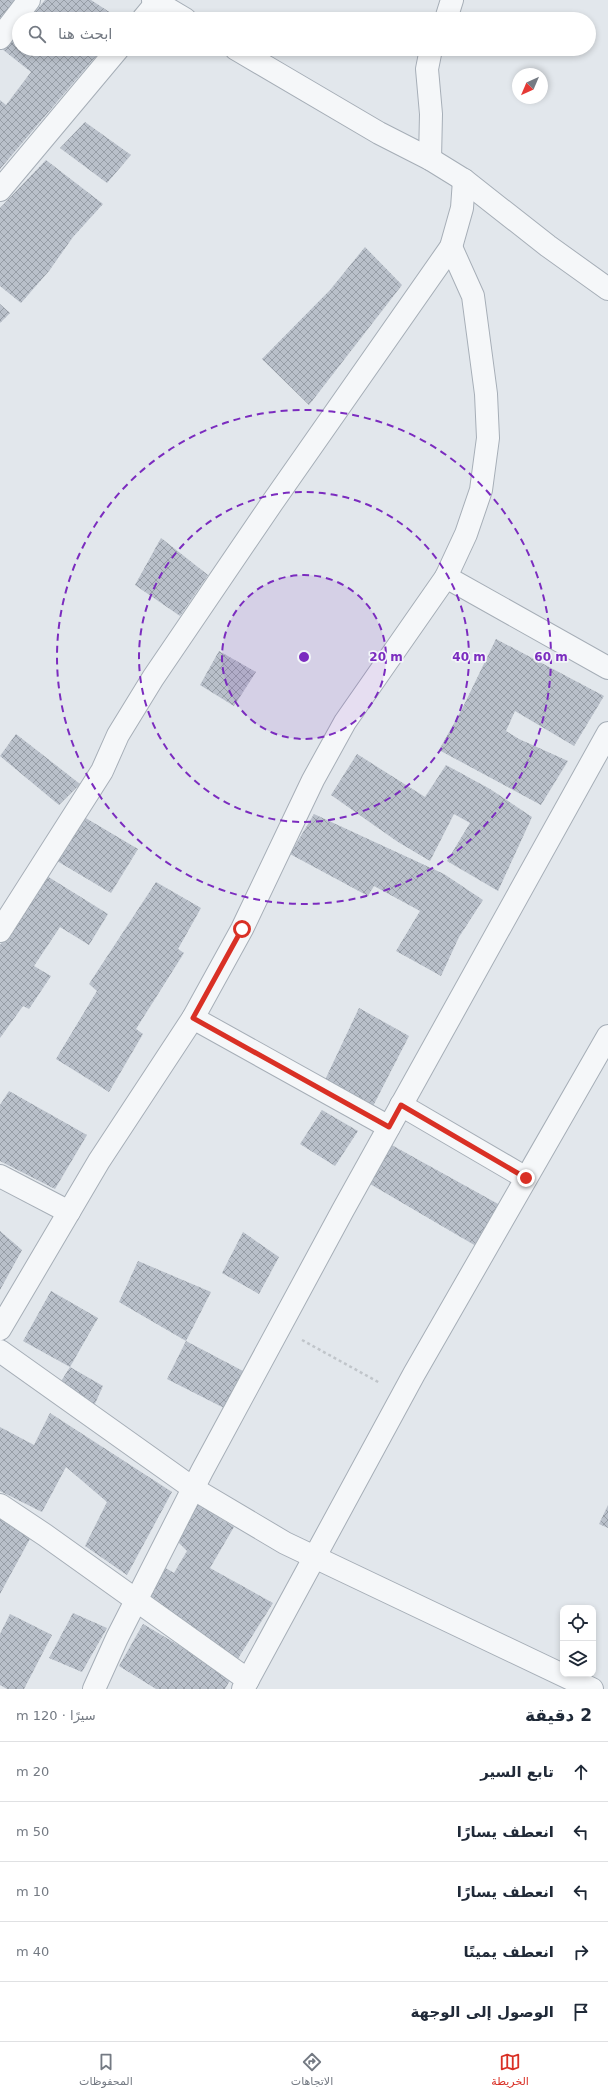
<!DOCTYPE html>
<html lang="ar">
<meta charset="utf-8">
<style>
body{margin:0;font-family:"DejaVu Sans","Noto Sans Arabic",sans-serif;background:#f2f2f3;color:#1f2937;direction:rtl}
.controls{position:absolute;right:12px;bottom:12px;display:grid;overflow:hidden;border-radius:8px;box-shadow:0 2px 6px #0003}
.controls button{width:36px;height:36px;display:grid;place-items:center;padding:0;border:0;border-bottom:1px solid #e0e1e3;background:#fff;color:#1f2937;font:20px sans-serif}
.compass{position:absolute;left:512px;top:68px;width:36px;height:36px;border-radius:50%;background:#fff;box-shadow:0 2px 6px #0003;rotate:224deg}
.stop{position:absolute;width:12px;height:12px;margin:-9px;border:3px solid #d93025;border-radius:50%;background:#fff}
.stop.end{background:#d93025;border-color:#fff;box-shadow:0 1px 4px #0008}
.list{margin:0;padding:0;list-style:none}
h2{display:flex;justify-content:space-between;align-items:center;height:52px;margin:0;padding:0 16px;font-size:17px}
h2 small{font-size:13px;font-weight:400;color:#747a83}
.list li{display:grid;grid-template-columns:26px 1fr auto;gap:12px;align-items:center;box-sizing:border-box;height:60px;padding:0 16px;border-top:1px solid #e0e1e3}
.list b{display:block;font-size:15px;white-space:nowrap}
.list em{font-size:13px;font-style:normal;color:#747a83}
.icon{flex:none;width:22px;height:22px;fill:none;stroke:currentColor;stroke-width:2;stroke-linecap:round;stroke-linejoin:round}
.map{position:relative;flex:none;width:608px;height:1689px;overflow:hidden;direction:ltr}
.search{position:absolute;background:#fff;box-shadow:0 2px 6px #0003;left:12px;right:12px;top:12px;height:44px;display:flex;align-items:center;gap:10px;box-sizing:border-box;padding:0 14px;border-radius:22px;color:#747a83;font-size:15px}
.sheet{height:352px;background:#fff}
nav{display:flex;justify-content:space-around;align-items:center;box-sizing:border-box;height:56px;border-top:1px solid #e0e1e3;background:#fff;font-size:11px;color:#747a83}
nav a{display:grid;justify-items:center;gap:2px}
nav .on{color:#d93025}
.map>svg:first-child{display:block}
</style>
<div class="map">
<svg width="608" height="1689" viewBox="0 0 608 1689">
<defs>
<pattern id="building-cross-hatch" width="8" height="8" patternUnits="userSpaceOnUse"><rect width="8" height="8" fill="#b9c0ca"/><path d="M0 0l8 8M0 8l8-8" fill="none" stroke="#969da6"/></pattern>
</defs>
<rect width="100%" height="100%" fill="#e2e7ec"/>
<!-- building -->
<g fill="url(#building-cross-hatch)">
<path d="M0 0H18L0 22Z"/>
<path d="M45 0H91L120 19H29Z"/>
<path d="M19 30V49H102L0 169V100L6 105 31 72 2 49Z"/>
<path d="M85 122 131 155 107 183 60 148Z"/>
<path d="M46 160 103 204 73 237 49 271 21 303 0 286V208Z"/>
<path d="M365 247 402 285 309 405 262 359 330 290Z"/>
<path d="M0 304 10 313 0 323Z"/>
<path d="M161 538 208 575 180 616 135 585Z"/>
<path d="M496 639 604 696 574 746 515 711 506 731 519 739 568 761 541 805 439 750 462 709Z"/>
<path d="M219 651 256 672 234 706 200 685Z"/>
<path d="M16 734 80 784 59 805 0 756Z"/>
<path d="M357 754 425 797 446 765 490 789 532 817 498 891 447 861 470 823 454 814 430 861 398 842 331 795Z"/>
<path d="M314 814 444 874 483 900 459 937 441 976 396 951 420 911 374 886 368 896 290 854Z"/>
<path d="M84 817 138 849 111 893 57 861Z"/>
<path d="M47 876 108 914 89 945 60 927 34 966 51 976 29 1009 23 1006 0 1038V945L28 907Z"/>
<path d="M156 882 201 908 178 949 184 953 136 1029 143 1034 109 1092 56 1059 97 991 89 984Z"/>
<path d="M359 1008 409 1036 371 1110 324 1082Z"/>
<path d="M9 1091 87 1135 55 1189 0 1161V1105Z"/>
<path d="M322 1110 358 1131 335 1166 300 1144Z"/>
<path d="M388 1143 500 1205 476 1246 365 1181Z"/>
<path d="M0 1231 22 1250 0 1290Z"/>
<path d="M243 1232 279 1257 259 1294 222 1273Z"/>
<path d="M138 1261 211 1292 186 1341 243 1371 224 1408 167 1379 186 1341 119 1302Z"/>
<path d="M51 1291 98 1318 70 1367 23 1341Z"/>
<path d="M70 1367 103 1386 93 1408 58 1386Z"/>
<path d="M50 1413 172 1492 127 1575 85 1546 107 1502 66 1467 42 1512 0 1491V1427L34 1445Z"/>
<path d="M194 1502 234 1527 210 1568 273 1603 237 1660 148 1599 164 1567 174 1573 187 1551 174 1538Z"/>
<path d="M608 1505V1528L599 1524Z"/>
<path d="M0 1517 32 1535 0 1594Z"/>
<path d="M73 1613 107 1628 82 1672 49 1658Z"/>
<path d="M10 1614 52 1635 24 1689H7L0 1685V1634Z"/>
<path d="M143 1624 232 1677 225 1689H156L119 1666Z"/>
</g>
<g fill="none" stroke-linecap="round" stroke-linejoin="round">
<defs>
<g id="street">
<path d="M153 0 185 19"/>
<path d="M143 19 157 2"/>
<path d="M446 19 452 0"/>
<path d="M0 38 29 0"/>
<path d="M236 49 379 133 430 159 464 180 548 246 608 289"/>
<path d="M430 159 431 114 427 69 431 49"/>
<path d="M0 190 118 49"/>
<path d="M446 577 608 668"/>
<path d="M0 931 102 771 118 735 153 678 272 503 451 247 462 208 464 180"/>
<path d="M193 1018 389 1127"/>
<path d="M401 1105 526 1178"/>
<path d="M0 1176 69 1212"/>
<path d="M0 1329 99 1161 193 1018 242 929 313 780 345 722 446 577 466 534 481 490 488 438 486 394 473 296 451 247"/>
<path d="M0 1351 194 1489 285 1543 592 1689"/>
<path d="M0 1505 45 1535 248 1680"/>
<path d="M94 1689 117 1638 202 1471 343 1210 608 733"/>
<path d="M243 1689 414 1374 608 1036"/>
</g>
</defs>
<!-- street casing -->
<use href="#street" stroke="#a6aeb7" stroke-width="24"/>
<!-- path -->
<path stroke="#c0c5ca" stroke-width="2.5" stroke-dasharray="3 3" stroke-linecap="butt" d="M302 1340 380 1383"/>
<!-- street -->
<use href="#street" stroke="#f5f7f9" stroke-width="22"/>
</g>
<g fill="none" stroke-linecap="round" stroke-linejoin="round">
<!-- route -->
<path stroke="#d93025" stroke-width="5" d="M242 929 193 1018 389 1127 401 1105 526 1178"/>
</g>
<!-- distance rings -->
<circle cx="304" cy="657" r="82" fill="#7b2cbf" fill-opacity=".12"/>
<g fill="none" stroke="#7b2cbf" stroke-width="2" stroke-dasharray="7 5">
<circle cx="304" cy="657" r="82"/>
<circle cx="304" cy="657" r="165"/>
<circle cx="304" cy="657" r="247"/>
</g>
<circle cx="304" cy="657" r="6" fill="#7b2cbf" stroke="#f2f5f9" stroke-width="2"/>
<g font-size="12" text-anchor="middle" font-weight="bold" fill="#7b2cbf" stroke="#f2f5f9" stroke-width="3.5" stroke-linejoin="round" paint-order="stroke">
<text x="386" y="661">20 m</text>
<text x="469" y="661">40 m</text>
<text x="551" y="661">60 m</text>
</g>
</svg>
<div class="controls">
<button><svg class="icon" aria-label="locate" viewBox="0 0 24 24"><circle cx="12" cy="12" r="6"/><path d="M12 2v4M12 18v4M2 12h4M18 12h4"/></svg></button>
<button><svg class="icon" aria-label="layers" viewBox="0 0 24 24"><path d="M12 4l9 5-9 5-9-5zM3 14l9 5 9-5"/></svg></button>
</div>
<svg class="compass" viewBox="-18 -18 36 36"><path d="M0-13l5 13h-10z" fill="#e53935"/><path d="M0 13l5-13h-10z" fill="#747a83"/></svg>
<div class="stop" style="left:242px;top:929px"></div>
<div class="stop end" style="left:526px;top:1178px"></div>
<div class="search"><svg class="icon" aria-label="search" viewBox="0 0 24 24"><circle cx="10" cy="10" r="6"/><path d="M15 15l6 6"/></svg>ابحث هنا</div>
</div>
<section class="sheet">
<h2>2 دقيقة<small>سيرًا · 120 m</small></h2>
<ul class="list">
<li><svg class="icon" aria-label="ahead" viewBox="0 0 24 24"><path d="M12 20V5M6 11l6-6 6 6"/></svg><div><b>تابع السير</b></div><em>20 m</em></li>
<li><svg class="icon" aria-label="left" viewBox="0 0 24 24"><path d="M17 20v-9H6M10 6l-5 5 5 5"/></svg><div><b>انعطف يسارًا</b></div><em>50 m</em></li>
<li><svg class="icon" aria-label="left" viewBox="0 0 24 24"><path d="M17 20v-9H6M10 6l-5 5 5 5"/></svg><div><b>انعطف يسارًا</b></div><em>10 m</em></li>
<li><svg class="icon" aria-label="right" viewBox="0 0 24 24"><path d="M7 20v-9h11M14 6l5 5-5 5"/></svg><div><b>انعطف يمينًا</b></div><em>40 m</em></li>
<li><svg class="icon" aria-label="arrive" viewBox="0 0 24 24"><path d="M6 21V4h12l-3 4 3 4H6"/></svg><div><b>الوصول إلى الوجهة</b></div></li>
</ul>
</section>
<nav>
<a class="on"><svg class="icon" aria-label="map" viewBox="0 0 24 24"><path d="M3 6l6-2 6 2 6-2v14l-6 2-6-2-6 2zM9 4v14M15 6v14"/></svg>الخريطة</a>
<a><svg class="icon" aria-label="directions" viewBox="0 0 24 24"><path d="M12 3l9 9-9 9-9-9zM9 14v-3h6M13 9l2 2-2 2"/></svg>الاتجاهات</a>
<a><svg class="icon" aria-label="saved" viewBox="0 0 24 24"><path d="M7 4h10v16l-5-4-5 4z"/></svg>المحفوظات</a>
</nav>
